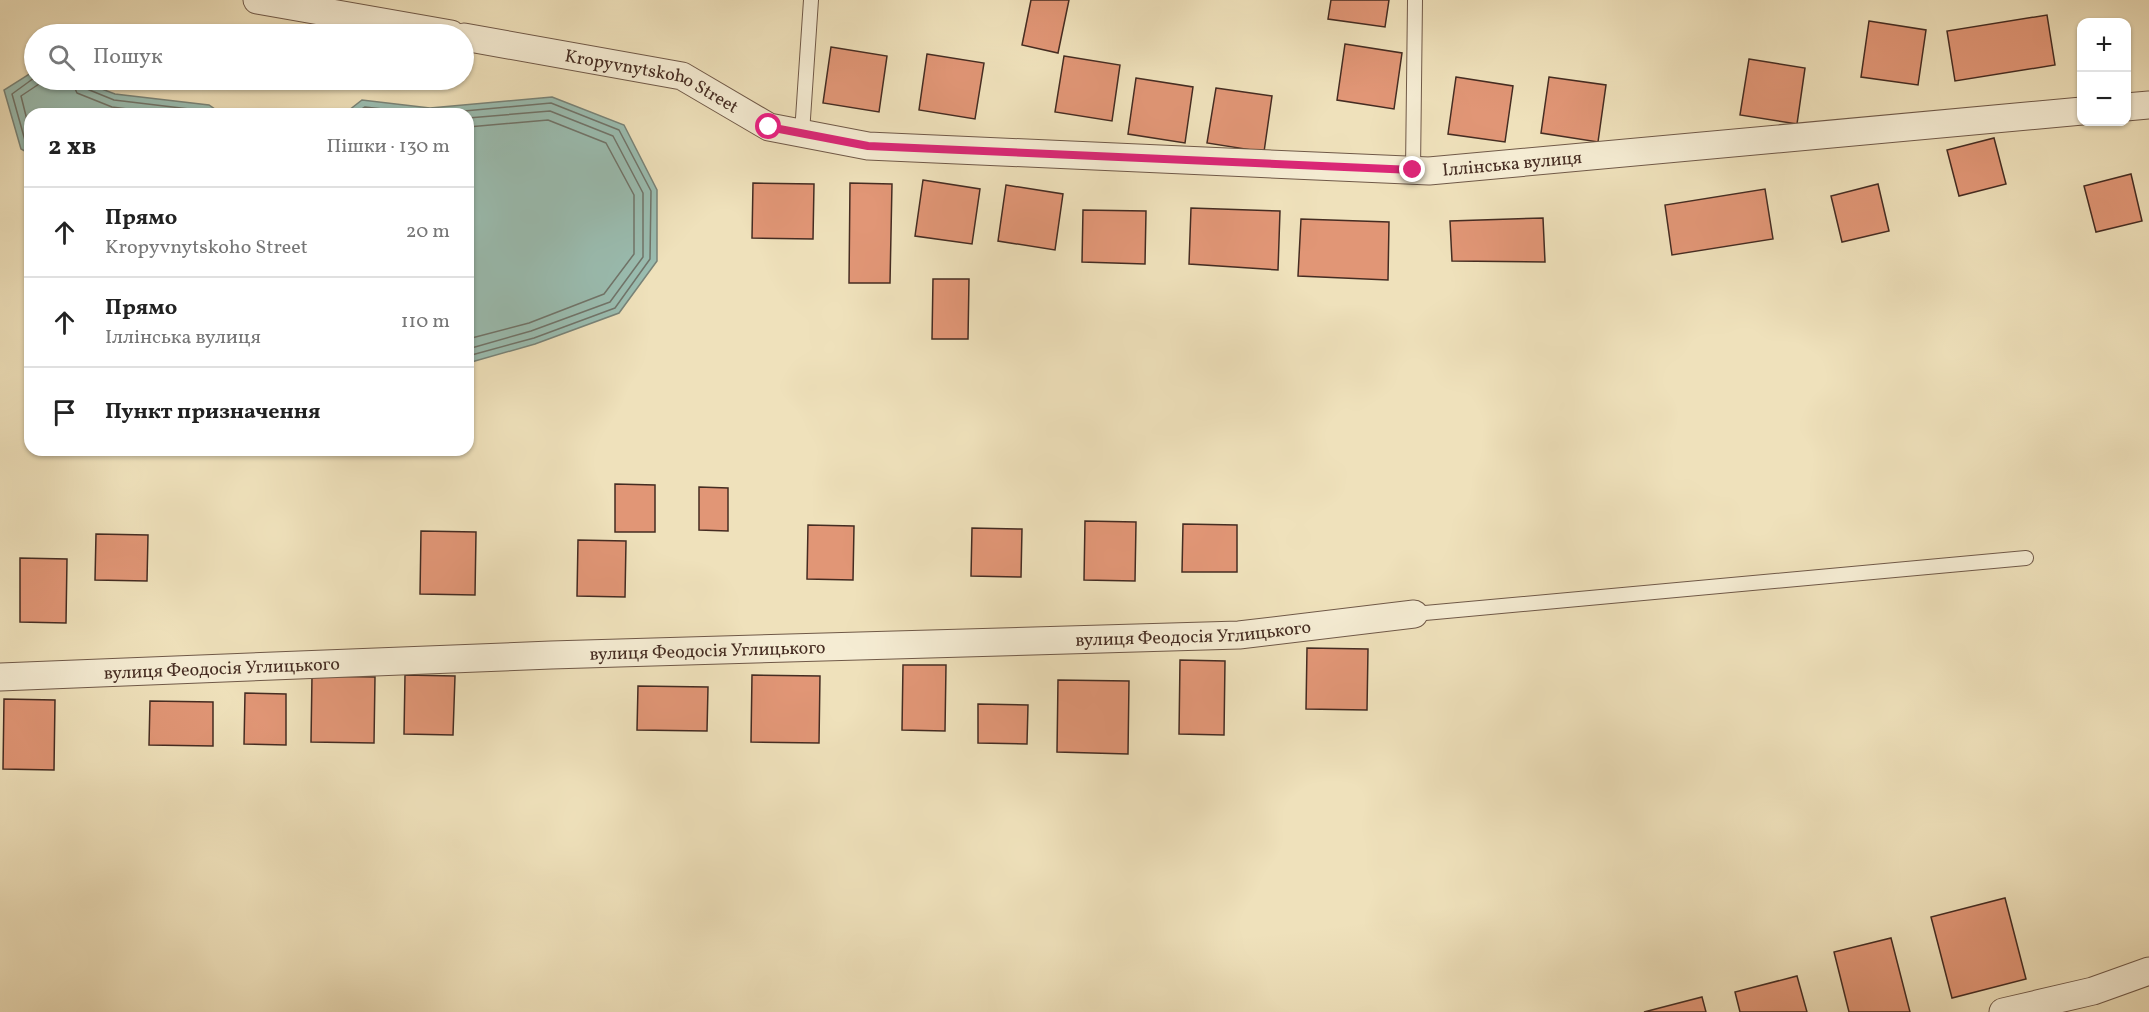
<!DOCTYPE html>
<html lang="uk">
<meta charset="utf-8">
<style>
body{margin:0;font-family:Vollkorn,serif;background:#f2f2f2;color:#222}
.controls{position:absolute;right:18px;top:18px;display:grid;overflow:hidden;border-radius:12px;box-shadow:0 2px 4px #0004}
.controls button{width:54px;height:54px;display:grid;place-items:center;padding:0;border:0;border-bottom:2px solid #e0e0e0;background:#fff;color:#222;font:30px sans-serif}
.stop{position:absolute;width:18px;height:18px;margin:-14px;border:4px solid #db2777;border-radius:50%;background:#fff}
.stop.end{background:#db2777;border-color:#fff;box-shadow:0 2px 6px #0008}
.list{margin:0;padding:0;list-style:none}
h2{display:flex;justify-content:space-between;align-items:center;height:78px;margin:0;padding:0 24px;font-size:26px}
h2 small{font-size:20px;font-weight:400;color:#767676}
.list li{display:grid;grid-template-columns:39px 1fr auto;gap:18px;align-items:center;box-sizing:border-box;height:90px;padding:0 24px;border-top:2px solid #e0e0e0}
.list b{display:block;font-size:22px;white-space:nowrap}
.list p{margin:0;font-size:20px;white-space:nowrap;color:#767676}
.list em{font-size:20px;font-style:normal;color:#767676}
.icon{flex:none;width:33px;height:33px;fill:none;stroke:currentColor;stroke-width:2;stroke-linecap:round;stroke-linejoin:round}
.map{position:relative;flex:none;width:2149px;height:1012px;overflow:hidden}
.search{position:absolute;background:#fff;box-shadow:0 2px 4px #0004;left:24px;top:24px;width:450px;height:66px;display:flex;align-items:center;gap:15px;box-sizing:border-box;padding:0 21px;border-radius:33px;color:#767676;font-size:22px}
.panel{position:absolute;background:#fff;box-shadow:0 2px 4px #0004;left:24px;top:108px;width:450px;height:348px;border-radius:18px}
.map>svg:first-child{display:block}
</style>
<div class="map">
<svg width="2149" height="1012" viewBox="0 0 2149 1012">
<rect width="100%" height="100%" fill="#efe1bb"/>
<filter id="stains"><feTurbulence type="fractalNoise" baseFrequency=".00333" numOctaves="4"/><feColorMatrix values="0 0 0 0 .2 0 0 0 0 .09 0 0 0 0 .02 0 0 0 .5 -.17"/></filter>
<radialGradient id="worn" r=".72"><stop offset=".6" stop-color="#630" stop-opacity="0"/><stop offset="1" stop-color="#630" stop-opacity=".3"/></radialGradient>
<!-- water -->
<g fill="#9abdb1" stroke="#788378" stroke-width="1.5">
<path d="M34 71V80H78L115 94 209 105 222 114H30V154L21 149 4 90Z"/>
<path d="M552 97 624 125 657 190V261L619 313 535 344 468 363V114H344L362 100 430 108Z"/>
</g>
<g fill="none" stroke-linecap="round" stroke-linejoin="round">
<!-- shore -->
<g stroke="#70746a" stroke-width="1.5">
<path d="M71 80 77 93 112 107 167 114"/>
<path d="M78 80 82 87 114 100 206 111 211 114"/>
<path d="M354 114 365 107 427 114"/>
<path d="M432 114 551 103 619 130 651 191 650 259 615 308 534 338 468 356"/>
<path d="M468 118 550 111 613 136 643 193V257L610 302 531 331 468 349"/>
<path d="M468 127 548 120 606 143 634 195V254L604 294 529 323 468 339"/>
<path d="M30 132 21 96 45 80"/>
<path d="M30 147 26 144 12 94 34 78"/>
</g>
</g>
<!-- building -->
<g fill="#e19676" stroke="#452c22" stroke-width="1.5">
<path d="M1031 0H1069L1058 53 1022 45Z"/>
<path d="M1331 0H1389L1385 27 1328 19Z"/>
<path d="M2047 15 2055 65 1955 81 1947 31Z"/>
<path d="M1869 21 1926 30 1918 85 1861 77Z"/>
<path d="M1345 44 1402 53 1394 109 1337 100Z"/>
<path d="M831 47 887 56 879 112 823 103Z"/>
<path d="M927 54 984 63 975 119 919 110Z"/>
<path d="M1064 56 1120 65 1112 121 1055 112Z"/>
<path d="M1749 59 1805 68 1797 124 1740 115Z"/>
<path d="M1456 77 1513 86 1505 142 1448 134Z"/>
<path d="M1549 77 1606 85 1598 142 1541 133Z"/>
<path d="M1136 78 1193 87 1185 143 1128 134Z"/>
<path d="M1216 88 1272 96 1264 152 1207 143Z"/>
<path d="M1994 138 2006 184 1959 196 1947 150Z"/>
<path d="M2131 174 2142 221 2096 232 2084 186Z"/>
<path d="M923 180 980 189 972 244 915 236Z"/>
<path d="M753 183 814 184 813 239 752 238Z"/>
<path d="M850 183 892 184 890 283H849Z"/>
<path d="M1878 184 1889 231 1842 242 1831 196Z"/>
<path d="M1006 185 1063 194 1055 250 998 241Z"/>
<path d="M1765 189 1773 239 1672 255 1665 205Z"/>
<path d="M1191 208 1280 211 1278 270 1189 264Z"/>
<path d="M1083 210 1146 211 1145 264 1082 262Z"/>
<path d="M1543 218 1545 262 1452 261 1450 221Z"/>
<path d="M1301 219 1389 222 1388 280 1298 276Z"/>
<path d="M933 279H969L968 339H932Z"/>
<path d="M615 484 655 485V532H615Z"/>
<path d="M699 487 728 488V531L699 530Z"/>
<path d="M1085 521 1136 522 1135 581 1084 580Z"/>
<path d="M1183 524 1237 525V572H1182Z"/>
<path d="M808 525 854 526 853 580 807 579Z"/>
<path d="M972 528 1022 529 1021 577 971 576Z"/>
<path d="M421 531 476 532 475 595 420 594Z"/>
<path d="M96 534 148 535 147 581 95 580Z"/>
<path d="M578 540 626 541 625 597 577 596Z"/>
<path d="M20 558 67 559 66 623 20 622Z"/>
<path d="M1307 648 1368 649 1367 710 1306 709Z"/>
<path d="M1180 660 1225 661 1224 735 1179 734Z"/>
<path d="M903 665H946L945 731 902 730Z"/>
<path d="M405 675 455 676 453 735 404 734Z"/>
<path d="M752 675 820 676 819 743 751 742Z"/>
<path d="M312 676 375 677 374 743 311 742Z"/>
<path d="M1058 680 1129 681 1128 754 1057 752Z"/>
<path d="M638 686 708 687 707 731 637 730Z"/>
<path d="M245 693 286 694V745L244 744Z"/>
<path d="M4 699 55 700 54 770 3 769Z"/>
<path d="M150 701 213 702V746L149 745Z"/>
<path d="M978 704 1028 705 1027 744 978 743Z"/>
<path d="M2005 898 2026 979 1952 998 1931 917Z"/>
<path d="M1891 938 1910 1012H1849L1834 952Z"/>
<path d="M1797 976 1807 1012H1740L1735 992Z"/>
<path d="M1702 997 1706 1012H1644Z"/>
</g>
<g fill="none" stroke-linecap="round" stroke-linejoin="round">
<defs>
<g id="lane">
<path d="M802 133 811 0"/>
<path d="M1413 170 1415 0"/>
<path d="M1414 614 2026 558"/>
</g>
<g id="street">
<path d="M257 0 451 34"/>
<path id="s1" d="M464 37 682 76 769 127 868 146 1429 171 2082 111"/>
<path d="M2126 107 2149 105"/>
<path id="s2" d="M0 677 551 655 1239 635 1414 614"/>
<path d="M2003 1012 2093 991 2149 971"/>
</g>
</defs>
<!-- lane casing -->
<use href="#lane" stroke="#705948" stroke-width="16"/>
<!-- street casing -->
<use href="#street" stroke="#705948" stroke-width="29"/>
<!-- lane -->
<use href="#lane" stroke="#f5ecd3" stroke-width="14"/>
<!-- street -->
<use href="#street" stroke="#f5ecd3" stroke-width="27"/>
</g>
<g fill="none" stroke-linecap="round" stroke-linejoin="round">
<!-- route -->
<path stroke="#db2777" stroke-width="8" d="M769 127 868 146 1413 170"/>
</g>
<g text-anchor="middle" stroke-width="5" stroke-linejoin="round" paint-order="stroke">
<!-- street labels -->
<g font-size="18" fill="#452c22" stroke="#f5ecd3">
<text dy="6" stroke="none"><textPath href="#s1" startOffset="194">Kropyvnytskoho Street</textPath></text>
<text dy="6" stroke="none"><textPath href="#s1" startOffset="1068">Іллінська вулиця</textPath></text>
<text dy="6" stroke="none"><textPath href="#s2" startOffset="1194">вулиця Феодосія Углицького</textPath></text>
<text dy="6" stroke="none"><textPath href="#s2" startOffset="708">вулиця Феодосія Углицького</textPath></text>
<text dy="6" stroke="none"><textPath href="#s2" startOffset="222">вулиця Феодосія Углицького</textPath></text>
</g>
</g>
<rect width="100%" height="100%" filter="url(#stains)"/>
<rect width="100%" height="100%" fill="url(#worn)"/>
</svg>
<div class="controls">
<button>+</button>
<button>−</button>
</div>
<div class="stop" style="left:769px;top:127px"></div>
<div class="stop end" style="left:1413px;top:170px"></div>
<div class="search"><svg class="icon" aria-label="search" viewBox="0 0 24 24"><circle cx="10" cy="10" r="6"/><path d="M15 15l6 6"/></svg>Пошук</div>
<section class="panel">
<h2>2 хв<small>Пішки · 130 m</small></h2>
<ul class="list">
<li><svg class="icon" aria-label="ahead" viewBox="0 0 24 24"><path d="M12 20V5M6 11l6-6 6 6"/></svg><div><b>Прямо</b><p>Kropyvnytskoho Street</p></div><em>20 m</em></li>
<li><svg class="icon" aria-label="ahead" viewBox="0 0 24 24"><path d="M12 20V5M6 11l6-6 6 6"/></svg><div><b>Прямо</b><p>Іллінська вулиця</p></div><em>110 m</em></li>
<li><svg class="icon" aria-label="arrive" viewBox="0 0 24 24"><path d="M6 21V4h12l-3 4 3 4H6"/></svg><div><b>Пункт призначення</b></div></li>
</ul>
</section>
</div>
